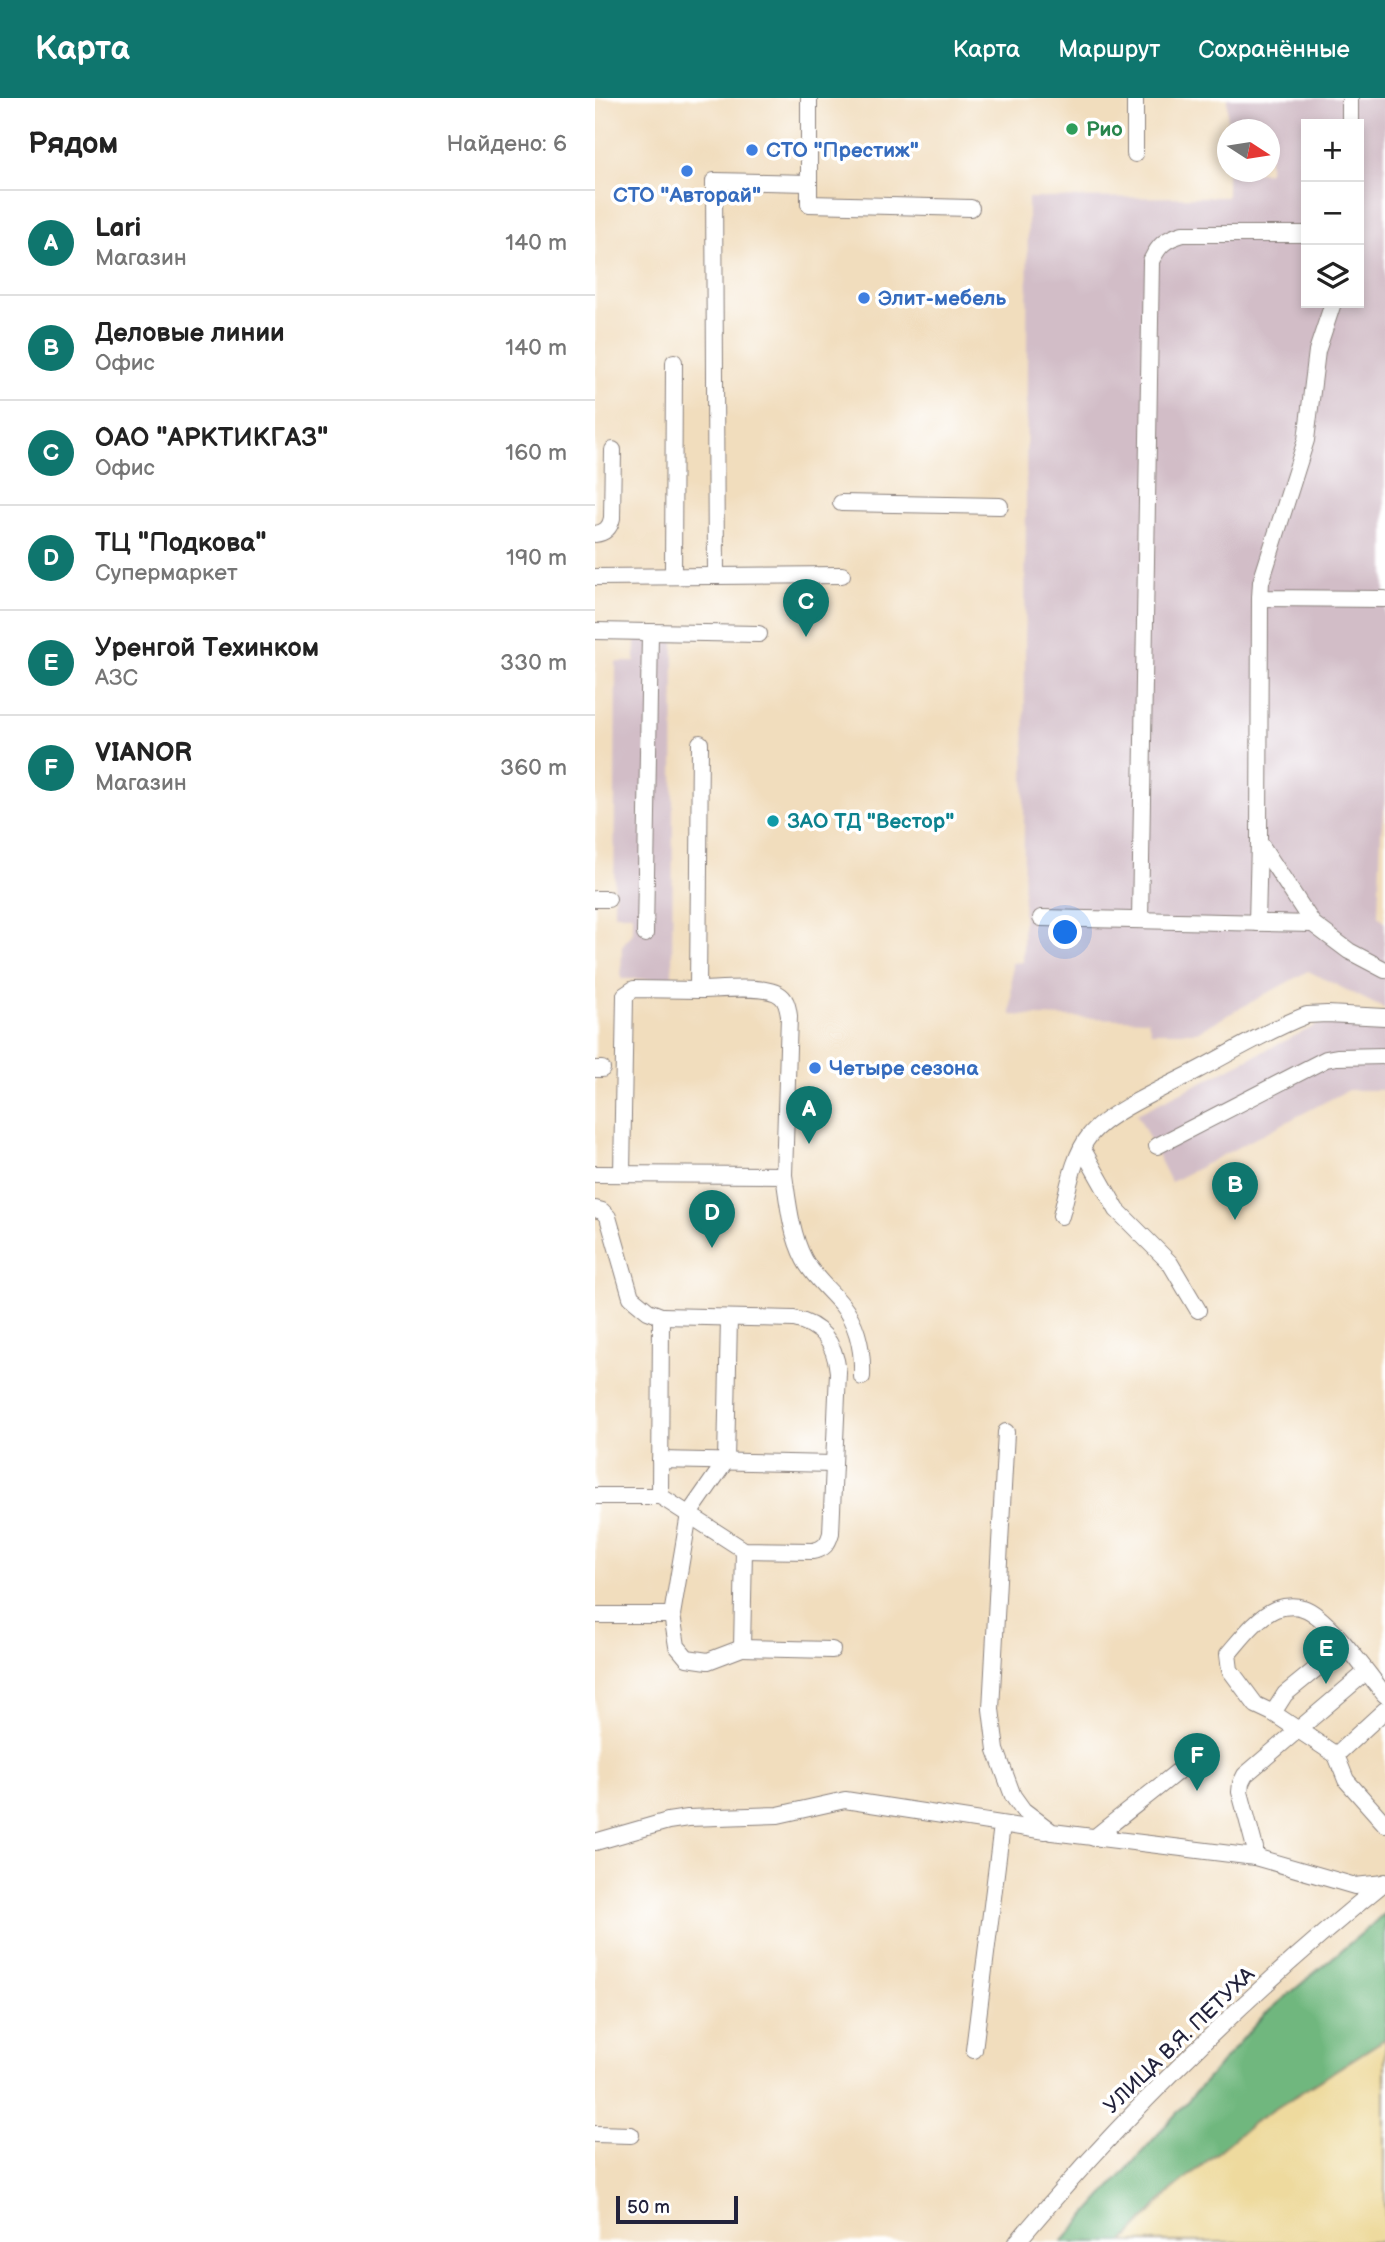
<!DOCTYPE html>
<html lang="ru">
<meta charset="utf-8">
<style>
body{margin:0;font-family:"Balsamiq Sans",sans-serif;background:#f6f6f6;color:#222}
.controls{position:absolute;right:21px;top:21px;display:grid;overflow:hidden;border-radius:0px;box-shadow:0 4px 10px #0003}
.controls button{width:63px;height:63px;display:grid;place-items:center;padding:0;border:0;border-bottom:2px solid #e0e0e0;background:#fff;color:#222;font:35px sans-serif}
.compass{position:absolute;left:622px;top:21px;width:63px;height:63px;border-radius:50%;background:#fff;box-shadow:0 4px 10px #0003;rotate:102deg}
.scale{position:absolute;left:21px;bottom:18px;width:122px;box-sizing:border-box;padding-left:7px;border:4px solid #22223b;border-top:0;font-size:19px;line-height:24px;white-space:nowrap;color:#22223b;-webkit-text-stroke:5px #fff;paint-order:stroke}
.you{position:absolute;left:471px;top:835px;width:24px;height:24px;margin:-18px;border:5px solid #fff;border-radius:50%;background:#1a73e8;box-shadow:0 0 0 10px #1a73e833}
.badge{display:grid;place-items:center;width:46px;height:46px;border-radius:50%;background:#0f766e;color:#fff;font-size:23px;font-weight:700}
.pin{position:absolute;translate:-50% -58px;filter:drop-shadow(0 2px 4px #0008)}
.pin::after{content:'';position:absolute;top:37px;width:24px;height:21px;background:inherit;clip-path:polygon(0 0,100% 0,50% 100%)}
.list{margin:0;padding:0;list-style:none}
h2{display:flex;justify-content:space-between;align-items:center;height:91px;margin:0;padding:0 28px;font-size:30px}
h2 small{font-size:23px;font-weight:400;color:#767676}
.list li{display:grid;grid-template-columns:46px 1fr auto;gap:21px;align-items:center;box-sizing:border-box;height:105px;padding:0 28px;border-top:2px solid #e0e0e0}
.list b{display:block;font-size:26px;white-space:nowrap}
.list p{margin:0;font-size:23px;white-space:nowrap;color:#767676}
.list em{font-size:23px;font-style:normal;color:#767676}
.icon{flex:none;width:38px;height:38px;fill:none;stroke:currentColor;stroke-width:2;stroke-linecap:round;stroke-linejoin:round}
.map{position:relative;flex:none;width:790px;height:2144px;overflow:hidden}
header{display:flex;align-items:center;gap:42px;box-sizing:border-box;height:98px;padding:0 35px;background:#0f766e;color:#fff}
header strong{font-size:33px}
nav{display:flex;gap:38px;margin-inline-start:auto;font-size:24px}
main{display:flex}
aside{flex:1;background:#fff}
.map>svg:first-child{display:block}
</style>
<header>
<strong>Карта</strong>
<nav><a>Карта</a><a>Маршрут</a><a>Сохранённые</a></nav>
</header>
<main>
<aside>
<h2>Рядом<small>Найдено: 6</small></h2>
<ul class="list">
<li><span class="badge">A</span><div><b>Lari</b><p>Магазин</p></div><em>140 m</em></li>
<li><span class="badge">B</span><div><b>Деловые линии</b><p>Офис</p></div><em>140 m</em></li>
<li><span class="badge">C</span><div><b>ОАО &quot;АРКТИКГАЗ&quot;</b><p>Офис</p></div><em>160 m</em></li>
<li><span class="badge">D</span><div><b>ТЦ &quot;Подкова&quot;</b><p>Супермаркет</p></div><em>190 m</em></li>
<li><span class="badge">E</span><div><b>Уренгой Техинком</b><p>АЗС</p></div><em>330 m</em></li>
<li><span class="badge">F</span><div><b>VIANOR</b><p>Магазин</p></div><em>360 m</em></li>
</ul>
</aside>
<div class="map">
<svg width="790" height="2144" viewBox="0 0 790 2144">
<rect width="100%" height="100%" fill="#fff"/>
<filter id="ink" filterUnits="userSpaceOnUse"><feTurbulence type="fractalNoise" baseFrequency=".0143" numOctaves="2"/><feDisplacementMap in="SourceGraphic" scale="14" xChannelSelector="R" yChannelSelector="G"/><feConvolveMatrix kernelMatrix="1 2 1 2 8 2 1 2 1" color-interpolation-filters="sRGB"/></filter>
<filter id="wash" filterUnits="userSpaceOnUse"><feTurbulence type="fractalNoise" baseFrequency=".00686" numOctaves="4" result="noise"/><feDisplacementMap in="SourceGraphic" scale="28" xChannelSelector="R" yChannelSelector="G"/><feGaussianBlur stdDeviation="1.57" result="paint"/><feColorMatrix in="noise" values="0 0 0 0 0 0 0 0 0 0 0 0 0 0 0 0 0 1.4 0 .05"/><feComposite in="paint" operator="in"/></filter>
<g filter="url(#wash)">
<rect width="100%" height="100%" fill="#f1ddbd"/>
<!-- industrial -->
<g fill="#d2bdc7" fill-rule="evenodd">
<path d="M632 0H790V701L786 735 783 818 790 823V911L713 873 602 934H556L553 922 416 917 417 865 428 864 433 100 632 99ZM711 26H764V205H711ZM632 32H674V74H632Z"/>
<path d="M40 540 79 541 77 881H26L27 848 37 835V816H19L21 564H40Z"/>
<path d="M724 926H790V992H753L576 1084 542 1016Z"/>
</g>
<!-- forest -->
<path fill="#6fb77e" stroke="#486c5c" stroke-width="2" d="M790 1816V1941L658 2025 576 2093 529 2144H467L669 1917Z"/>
<!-- sand -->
<path fill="#eeda9e" stroke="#887e6c" stroke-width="2" d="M790 1941V2144H529L576 2093 658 2025Z"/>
</g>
<g filter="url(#ink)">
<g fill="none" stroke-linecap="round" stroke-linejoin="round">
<defs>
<g id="minor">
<path d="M214 0V106L376 110"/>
<path d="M540 0V56"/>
<path d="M755 26V0"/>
<path d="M738 205 722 253 711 342 666 484 665 500 790 501"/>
<path d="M246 405 405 408"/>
<path d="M0 436C10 435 15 430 17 420L18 352"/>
<path d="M78 478 79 264"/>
<path d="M121 478 119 83 214 85"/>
<path d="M0 479 247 477"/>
<path d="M665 500 664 744 718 826"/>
<path d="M0 533 164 536"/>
<path d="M0 801H13"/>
<path d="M446 820 718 826 754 853 790 872"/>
<path d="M545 822 556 163C564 147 570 141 588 136H711"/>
<path d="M662 825 664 744"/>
<path d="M50 836 55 535"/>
<path d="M0 971H7"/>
<path d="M562 1048 731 961 742 959 790 958"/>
<path d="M487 1050 522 1112 575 1165 603 1212"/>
<path d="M0 1076 189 1077 194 918C193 911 192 903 186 898 172 886 122 892 103 892L105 645"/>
<path d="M27 1076 30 897 39 891 103 892"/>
<path d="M189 1077C193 1104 196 1136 209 1161 218 1179 235 1192 247 1207 263 1227 268 1254 267 1279"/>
<path d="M0 1111 7 1113 13 1119 36 1199 53 1213 66 1218 65 1398"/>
<path d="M466 1118C473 1092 478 1058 495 1037 513 1014 573 988 601 973 637 954 673 932 712 917L732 916 790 919"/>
<path d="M411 1334 396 1611 401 1652 418 1698 428 1712 457 1734 660 1759 760 1788 789 1785"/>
<path d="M65 1362 239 1366"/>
<path d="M0 1398H65L149 1452 218 1453C229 1451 233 1446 236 1435L243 1274C240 1246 228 1227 199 1221L66 1218"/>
<path d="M149 1452 147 1550 237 1552"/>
<path d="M0 1517H77L94 1416 131 1363 134 1220"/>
<path d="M77 1517 82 1548 92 1560 113 1563 147 1550"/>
<path d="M790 1612 741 1657 751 1682 790 1726"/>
<path d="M678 1615 690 1596 749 1548"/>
<path d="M741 1657 678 1615 661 1607 635 1572 633 1556C646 1541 662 1519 681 1511 690 1508 699 1507 708 1510 732 1517 773 1576 790 1597"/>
<path d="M499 1740C533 1712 569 1686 602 1657"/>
<path d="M0 1744 73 1723 93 1720 183 1717 250 1702 451 1733"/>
<path d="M660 1759V1750L645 1694 646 1685 650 1677 771 1574"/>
<path d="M379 1952 407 1727"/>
<path d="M0 2036 36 2037"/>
<path d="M422 2144C533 2013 656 1892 790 1784"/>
</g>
</defs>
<!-- minor casing -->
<use href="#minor" stroke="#8a807c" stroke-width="18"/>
<!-- minor -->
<use href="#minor" stroke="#fff" stroke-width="16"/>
</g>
</g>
<!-- markers -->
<circle fill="#2e9e5b" stroke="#fff" stroke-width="2.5" cx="477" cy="31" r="7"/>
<g fill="#3f7fe0" stroke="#fff" stroke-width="2.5">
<circle cx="157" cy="52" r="7"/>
<circle cx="92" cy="73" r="7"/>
<circle cx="269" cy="200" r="7"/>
<circle cx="220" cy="970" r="7"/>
</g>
<circle fill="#0f9aa8" stroke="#fff" stroke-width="2.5" cx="178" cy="723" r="7"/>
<g text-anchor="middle" stroke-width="7" stroke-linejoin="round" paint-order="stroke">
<!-- leisure labels -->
<g font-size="21" font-weight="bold" fill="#27864d" stroke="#fff" text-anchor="start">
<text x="491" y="38">Рио</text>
</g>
<!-- shop labels -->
<g font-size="21" font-weight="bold" fill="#366cbe" stroke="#fff" text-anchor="start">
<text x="171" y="59">СТО "Престиж"</text>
<text x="92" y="104" text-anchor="middle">СТО "Авторай"</text>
<text x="283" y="207">Элит-мебель</text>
<text x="234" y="977">Четыре сезона</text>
</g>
<!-- culture labels -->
<g font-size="21" font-weight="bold" fill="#0d838f" stroke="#fff" text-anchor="start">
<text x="192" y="730">ЗАО ТД "Вестор"</text>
</g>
<!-- street labels -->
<g font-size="21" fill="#22223b" stroke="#fff">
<text transform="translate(584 1942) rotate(-44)" y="7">УЛИЦА В.Я. ПЕТУХА</text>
</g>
</g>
</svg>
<div class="controls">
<button>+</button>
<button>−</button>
<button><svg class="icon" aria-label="layers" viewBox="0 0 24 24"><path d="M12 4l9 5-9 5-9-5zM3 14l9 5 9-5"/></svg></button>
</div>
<svg class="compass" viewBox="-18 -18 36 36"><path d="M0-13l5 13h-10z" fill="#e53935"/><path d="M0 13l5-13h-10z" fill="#767676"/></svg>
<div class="scale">50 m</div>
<div class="you"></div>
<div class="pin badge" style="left:214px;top:1046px">A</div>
<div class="pin badge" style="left:640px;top:1122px">B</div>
<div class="pin badge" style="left:211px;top:539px">C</div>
<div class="pin badge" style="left:117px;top:1150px">D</div>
<div class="pin badge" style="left:731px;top:1586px">E</div>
<div class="pin badge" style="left:602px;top:1693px">F</div>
</div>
</main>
